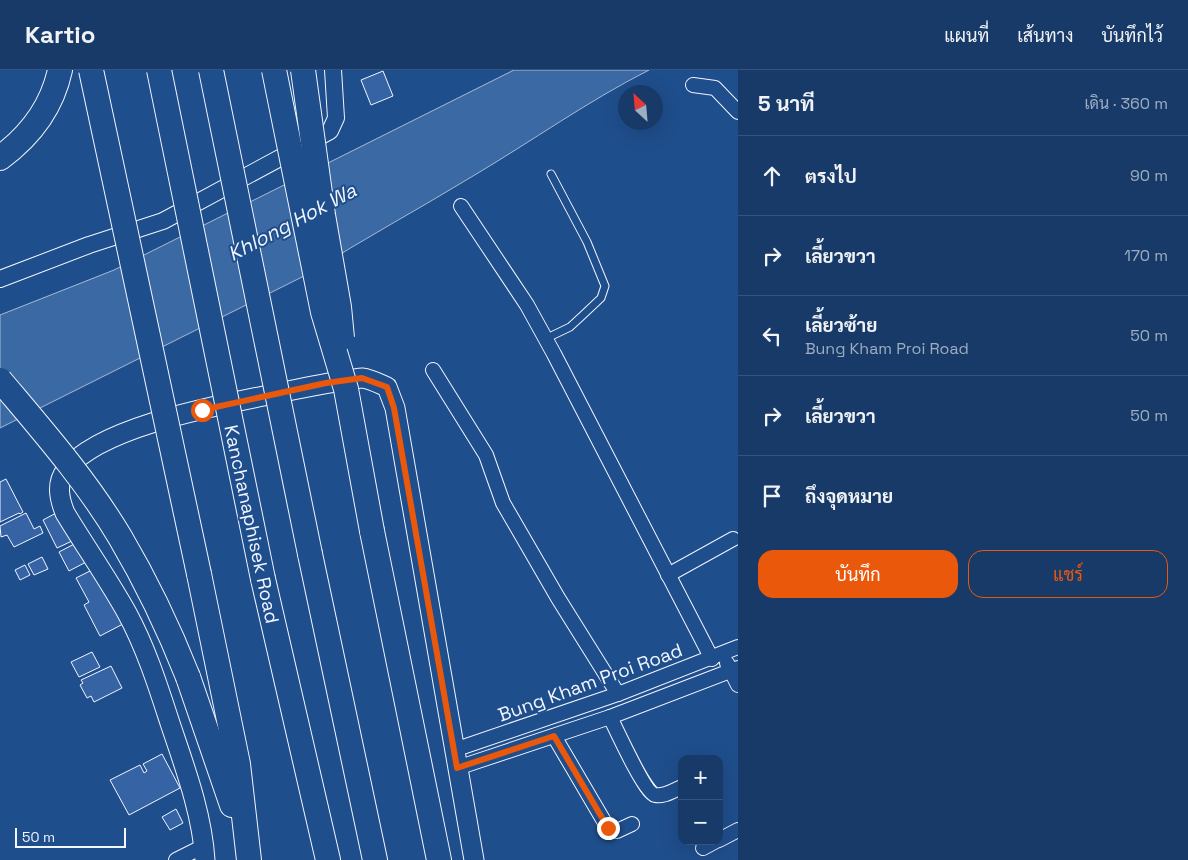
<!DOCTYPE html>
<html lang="th">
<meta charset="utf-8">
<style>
body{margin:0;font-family:"Space Grotesk",Sarabun,sans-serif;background:#244571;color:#f1f3f6}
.controls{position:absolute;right:15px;bottom:15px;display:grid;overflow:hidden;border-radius:10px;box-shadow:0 5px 20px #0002}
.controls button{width:45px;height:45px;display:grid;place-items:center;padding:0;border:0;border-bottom:1px solid #36547d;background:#173a69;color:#f1f3f6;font:25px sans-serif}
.compass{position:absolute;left:618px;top:15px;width:45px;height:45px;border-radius:50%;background:#173a69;box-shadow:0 5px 20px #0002;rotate:334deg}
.scale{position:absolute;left:15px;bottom:12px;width:111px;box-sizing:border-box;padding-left:5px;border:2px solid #f2f6ff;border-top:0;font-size:14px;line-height:18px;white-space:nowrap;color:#f2f6ff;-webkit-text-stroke:4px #1f4e8c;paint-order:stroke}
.stop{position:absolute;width:15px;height:15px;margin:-11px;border:4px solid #ea580c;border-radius:50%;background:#fff}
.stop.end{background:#ea580c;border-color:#fff;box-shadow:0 1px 5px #0008}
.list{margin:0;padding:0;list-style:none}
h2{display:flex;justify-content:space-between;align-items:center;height:65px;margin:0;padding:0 20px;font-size:21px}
h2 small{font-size:16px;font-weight:400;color:#9eadc0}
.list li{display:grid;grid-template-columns:32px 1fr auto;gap:15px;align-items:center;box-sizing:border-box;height:80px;padding:0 20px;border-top:1px solid #36547d}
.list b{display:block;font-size:19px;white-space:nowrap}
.list p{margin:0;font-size:16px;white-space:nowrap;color:#9eadc0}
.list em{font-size:16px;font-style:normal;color:#9eadc0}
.actions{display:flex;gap:10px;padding:15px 20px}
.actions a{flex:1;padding:11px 0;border:1px solid #ea580c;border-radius:15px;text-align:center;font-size:18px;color:#ea580c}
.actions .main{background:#ea580c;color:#fff}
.icon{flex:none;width:28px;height:28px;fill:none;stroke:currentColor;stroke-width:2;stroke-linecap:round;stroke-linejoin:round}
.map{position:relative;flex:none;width:738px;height:790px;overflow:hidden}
header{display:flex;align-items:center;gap:30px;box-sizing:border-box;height:70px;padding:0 25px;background:#173a69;border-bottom:1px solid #36547d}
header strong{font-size:24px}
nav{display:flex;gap:28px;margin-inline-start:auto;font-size:18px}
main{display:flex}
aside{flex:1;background:#173a69}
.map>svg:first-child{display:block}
</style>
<header>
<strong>Kartio</strong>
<nav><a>แผนที่</a><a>เส้นทาง</a><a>บันทึกไว้</a></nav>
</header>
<main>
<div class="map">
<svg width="738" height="790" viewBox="0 0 738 790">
<rect width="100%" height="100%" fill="#1f4e8c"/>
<!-- water -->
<path fill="#3b69a3" stroke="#a8bbd7" d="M514 0H649C588 31 532 71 473 106 419 139 363 169 310 203L0 358V245L114 200Z"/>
<!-- building -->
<g fill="#3563a3" stroke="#f2f6ff">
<path d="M383 1 393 26 371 35 361 10Z"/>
<path d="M6 409 23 442 20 444 19 443 0 452V412Z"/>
<path d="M58 442 72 471 57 478 43 450Z"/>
<path d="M26 443 34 459 40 456 43 463 14 477 7 465 1 467 0 456Z"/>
<path d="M78 472 88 491 69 501 59 482Z"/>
<path d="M42 487 48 499 34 505 28 494Z"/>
<path d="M25 495 30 505 20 510 15 500Z"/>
<path d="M94 499 123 554 100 566 84 535 89 532 76 508Z"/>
<path d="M92 582 100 597 79 607 71 592Z"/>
<path d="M111 596 122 618 94 632 91 626 87 628 80 615 83 613 81 610Z"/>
<path d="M162 684 180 718 129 745 110 710 140 695 144 703 147 701 143 694Z"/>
<path d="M176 739 183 753 170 760 162 747Z"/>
</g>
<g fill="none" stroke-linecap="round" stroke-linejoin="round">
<defs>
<path id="service" d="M545 269 570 257 583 245 601 228 605 216 587 172 551 104"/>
<g id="minor">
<path d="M693 15 715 18 738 42"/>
<path d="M461 136 527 235 554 284 712 589"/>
<path d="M433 300 486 385 503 433 558 528 618 624"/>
<path d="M668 505 733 469"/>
<path d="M727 593 738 615"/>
<path d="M610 647C616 659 645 723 655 725 664 727 674 720 682 717"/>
<path d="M554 666 608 758 617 761 632 754"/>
<path d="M454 680 618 624 738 577"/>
<path d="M457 698 610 647 738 598"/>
<path d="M719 770 738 760"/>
<path d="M703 778 716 771"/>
<path d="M176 790 204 776"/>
</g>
<path id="tertiary" d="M0 209 89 175 163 151 330 61 336 48 333 0"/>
<path id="secondary" d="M205 790C202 743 185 698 170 653 158 616 146 578 127 543 108 509 85 476 65 443 59 428 56 413 66 400 101 354 232 333 288 321 308 317 327 313 347 310 352 310 358 308 362 308 371 309 380 314 387 317L395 338 474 790"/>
<g id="motorway">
<path d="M0 88C30 66 52 37 60 0"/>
<path d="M372 461 439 790"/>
<path d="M310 484 375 790"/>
<path d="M199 504 238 694 249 790"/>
<path d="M263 509 328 790"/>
<path d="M188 607 232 735"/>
</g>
</defs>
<!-- service casing -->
<use href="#service" stroke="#f2f6ff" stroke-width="9"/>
<!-- minor casing -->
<use href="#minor" stroke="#f2f6ff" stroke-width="16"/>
<!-- tertiary casing -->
<use href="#tertiary" stroke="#f2f6ff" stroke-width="18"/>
<!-- secondary casing -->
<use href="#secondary" stroke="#f2f6ff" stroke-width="21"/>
<!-- motorway casing -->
<use href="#motorway" stroke="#f2f6ff" stroke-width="26"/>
<!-- service -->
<use href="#service" stroke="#1f4e8c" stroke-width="7"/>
<!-- minor -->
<use href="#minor" stroke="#1f4e8c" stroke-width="14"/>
<!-- tertiary -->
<use href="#tertiary" stroke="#1f4e8c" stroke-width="16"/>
<!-- secondary -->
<use href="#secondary" stroke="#1f4e8c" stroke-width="19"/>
<!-- motorway -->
<use href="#motorway" stroke="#1f4e8c" stroke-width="24"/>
<defs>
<g id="motorway-bridge">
<path d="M91 0 199 504"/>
<path d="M159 0 263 509"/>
<path d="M211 0 310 484"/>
<path d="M274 0 323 242 346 319 372 461"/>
<path d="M303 0 323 145 339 237 342 268"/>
<path d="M0 310C42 360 86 410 120 467 146 511 169 559 188 607"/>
</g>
</defs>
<!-- motorway-bridge casing -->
<use href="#motorway-bridge" stroke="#f2f6ff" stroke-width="26" stroke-linecap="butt"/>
<!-- motorway-bridge -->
<use href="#motorway-bridge" stroke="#1f4e8c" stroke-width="24"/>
</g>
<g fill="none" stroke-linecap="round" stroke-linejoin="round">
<!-- route -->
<path stroke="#ea580c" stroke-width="6" d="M202 340 326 313 362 308 387 317 394 338 457 698 554 666 608 758"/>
</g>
<g text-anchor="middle" stroke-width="4" stroke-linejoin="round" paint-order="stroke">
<!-- street labels -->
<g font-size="19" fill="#f2f6ff" stroke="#1f4e8c">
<text transform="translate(252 454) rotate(78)" y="7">Kanchanaphisek Road</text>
<text transform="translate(590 612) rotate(-20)" y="7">Bung Kham Proi Road</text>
</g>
<!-- water labels -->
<g font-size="20" font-style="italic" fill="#f2f6ff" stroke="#1f4e8c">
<text transform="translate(292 152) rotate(-28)" y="7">Khlong Hok Wa</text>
</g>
</g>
</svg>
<div class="controls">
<button>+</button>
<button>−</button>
</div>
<svg class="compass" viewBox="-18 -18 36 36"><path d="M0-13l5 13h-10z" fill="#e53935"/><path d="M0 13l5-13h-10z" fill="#9eadc0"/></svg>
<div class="scale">50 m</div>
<div class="stop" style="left:202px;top:340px"></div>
<div class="stop end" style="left:608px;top:758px"></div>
</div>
<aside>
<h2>5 นาที<small>เดิน · 360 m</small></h2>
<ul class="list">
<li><svg class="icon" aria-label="ahead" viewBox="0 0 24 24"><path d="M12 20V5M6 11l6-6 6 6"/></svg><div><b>ตรงไป</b></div><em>90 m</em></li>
<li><svg class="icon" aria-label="right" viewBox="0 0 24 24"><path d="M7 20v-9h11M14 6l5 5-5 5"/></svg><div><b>เลี้ยวขวา</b></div><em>170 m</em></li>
<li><svg class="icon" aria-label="left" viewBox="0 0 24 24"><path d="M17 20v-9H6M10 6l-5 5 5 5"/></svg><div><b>เลี้ยวซ้าย</b><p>Bung Kham Proi Road</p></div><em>50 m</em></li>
<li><svg class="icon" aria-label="right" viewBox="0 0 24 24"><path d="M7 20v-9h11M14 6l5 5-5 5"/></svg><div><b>เลี้ยวขวา</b></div><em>50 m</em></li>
<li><svg class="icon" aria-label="arrive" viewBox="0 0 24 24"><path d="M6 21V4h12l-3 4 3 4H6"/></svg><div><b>ถึงจุดหมาย</b></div></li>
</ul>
<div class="actions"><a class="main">บันทึก</a><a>แชร์</a></div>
</aside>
</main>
